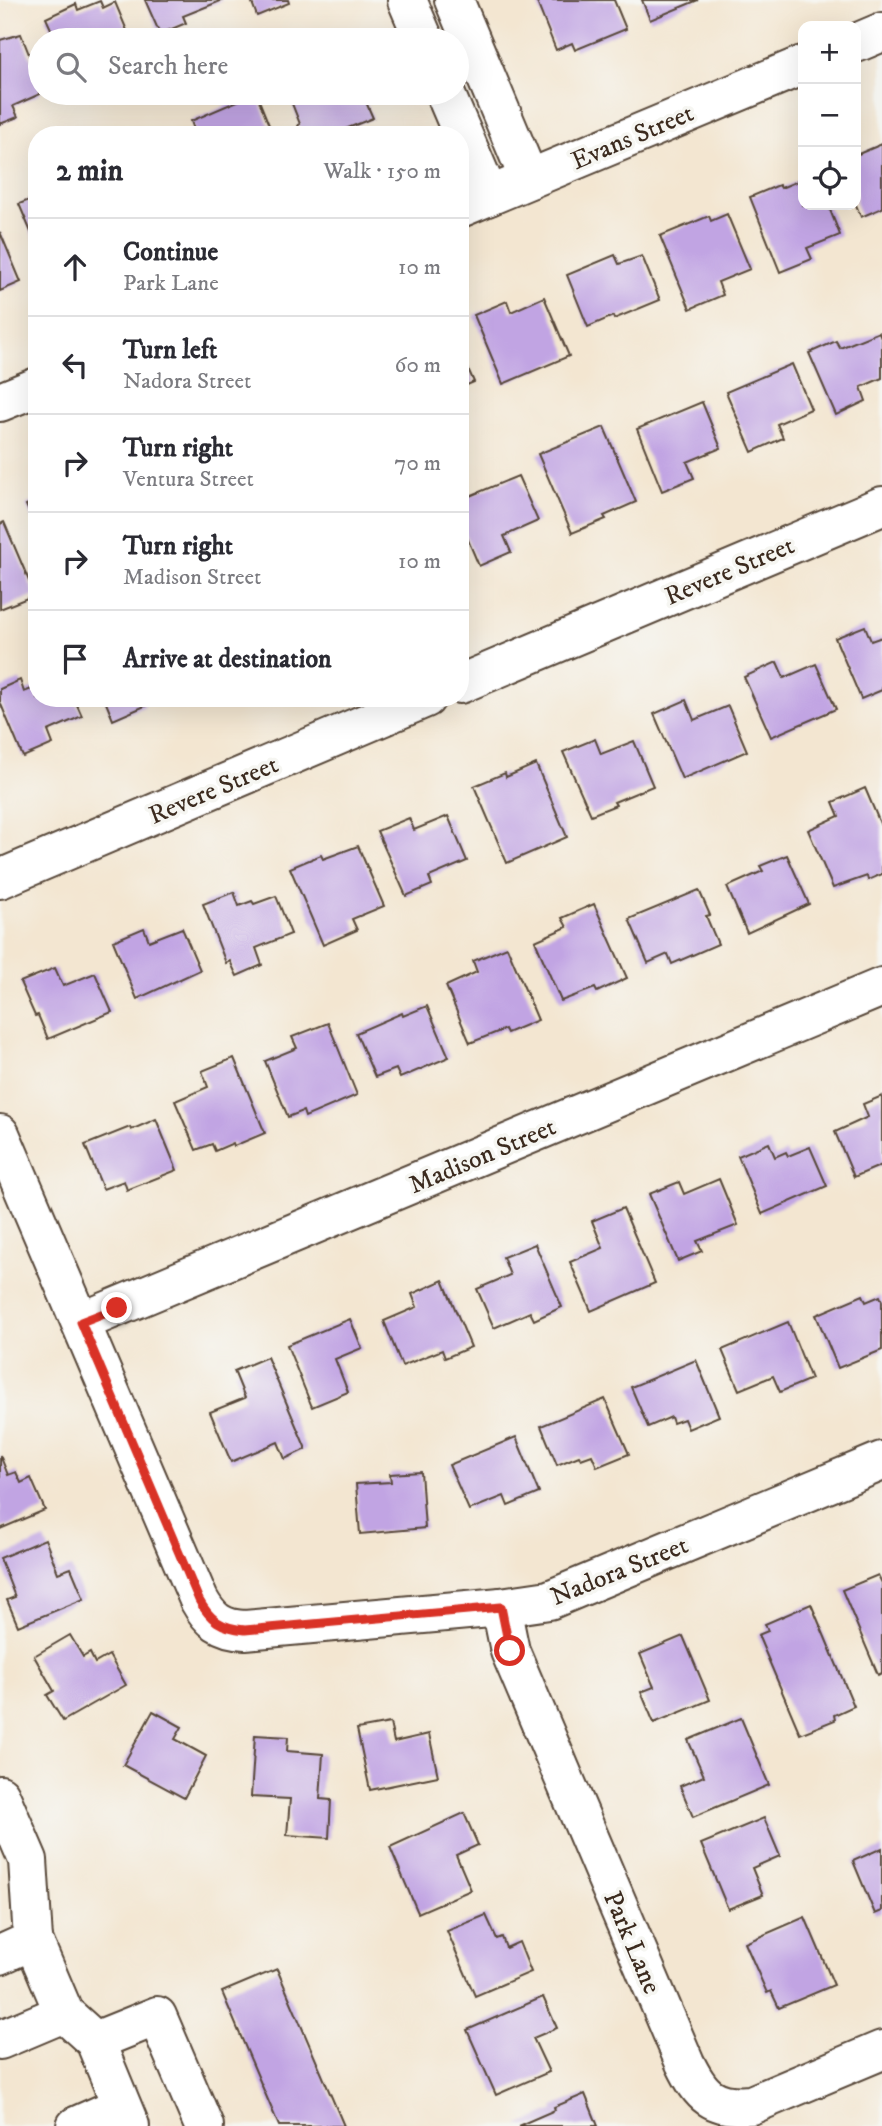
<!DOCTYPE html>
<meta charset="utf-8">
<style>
body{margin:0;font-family:"IM FELL DW Pica",serif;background:#f7f7f7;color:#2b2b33}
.controls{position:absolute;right:21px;top:21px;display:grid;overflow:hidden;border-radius:14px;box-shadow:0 7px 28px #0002}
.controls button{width:63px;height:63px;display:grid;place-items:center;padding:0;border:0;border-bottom:2px solid #e1e1e2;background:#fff;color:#2b2b33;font:35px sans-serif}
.stop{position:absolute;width:21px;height:21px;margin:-16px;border:5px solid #d93025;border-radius:50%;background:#fff}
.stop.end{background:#d93025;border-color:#fff;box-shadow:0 2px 7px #0008}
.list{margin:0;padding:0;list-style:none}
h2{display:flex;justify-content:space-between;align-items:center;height:91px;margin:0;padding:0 28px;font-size:30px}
h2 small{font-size:23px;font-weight:400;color:#7c7c81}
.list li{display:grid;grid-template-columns:46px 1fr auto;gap:21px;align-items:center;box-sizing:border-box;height:98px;padding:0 28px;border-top:2px solid #e1e1e2}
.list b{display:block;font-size:26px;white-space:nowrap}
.list p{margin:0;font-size:23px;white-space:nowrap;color:#7c7c81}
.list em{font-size:23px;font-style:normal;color:#7c7c81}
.icon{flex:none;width:38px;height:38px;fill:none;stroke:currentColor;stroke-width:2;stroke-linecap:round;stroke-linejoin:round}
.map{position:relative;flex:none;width:882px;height:2126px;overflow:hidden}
.search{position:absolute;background:#fff;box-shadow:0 7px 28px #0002;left:28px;top:28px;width:441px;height:77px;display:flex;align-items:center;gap:18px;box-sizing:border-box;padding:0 24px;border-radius:38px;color:#7c7c81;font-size:26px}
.panel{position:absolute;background:#fff;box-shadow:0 7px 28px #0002;left:28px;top:126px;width:441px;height:581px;border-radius:28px}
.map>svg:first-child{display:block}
</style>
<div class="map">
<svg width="882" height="2126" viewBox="0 0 882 2126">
<rect width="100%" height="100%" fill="#f6f6f2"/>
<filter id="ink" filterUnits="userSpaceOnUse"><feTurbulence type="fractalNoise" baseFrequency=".0143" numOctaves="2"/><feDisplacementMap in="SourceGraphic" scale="14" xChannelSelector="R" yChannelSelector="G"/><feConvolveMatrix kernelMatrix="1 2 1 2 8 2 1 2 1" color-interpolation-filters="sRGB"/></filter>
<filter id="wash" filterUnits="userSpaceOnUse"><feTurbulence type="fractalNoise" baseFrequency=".00686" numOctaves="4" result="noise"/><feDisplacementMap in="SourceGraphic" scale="28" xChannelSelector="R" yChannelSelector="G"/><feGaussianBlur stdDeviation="1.57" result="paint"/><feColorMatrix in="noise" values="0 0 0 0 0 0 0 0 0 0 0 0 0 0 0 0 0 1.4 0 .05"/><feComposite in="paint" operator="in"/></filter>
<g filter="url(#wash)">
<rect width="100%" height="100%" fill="#f3e6d1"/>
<g id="blocks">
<!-- building -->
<g fill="#c1a4e3">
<path d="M145 0H223L183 16 186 23 160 34Z"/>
<path d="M251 0H288L289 3 257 16Z"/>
<path d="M536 0H614L626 29 575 50 572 43 556 50Z"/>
<path d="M642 0H698L650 20Z"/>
<path d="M100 1 103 8 115 2 131 40H56L46 18 76 4 78 10Z"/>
<path d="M21 34 40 82V94L13 106 18 117 0 124V40Z"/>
<path d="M256 93 273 135H196L191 121Z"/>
<path d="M311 93H362L373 118 338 132 340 135H302L298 125 300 124 291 101Z"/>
<path d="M882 144V208L861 217 856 205V155Z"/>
<path d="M800 180 803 181V205H828L840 235 807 248 812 259 780 272 750 197 779 185 781 188Z"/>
<path d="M37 197V246L19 204Z"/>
<path d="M727 214 750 269 718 282 723 295 690 309 660 236 709 216 711 221Z"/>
<path d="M0 232 21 282 0 291Z"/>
<path d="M615 255 619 264 642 256 660 300 614 319 613 316 588 327 567 275Z"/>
<path d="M544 297 569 356 503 384 474 315 507 301 511 312Z"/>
<path d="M879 332 882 340V378L861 387 866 401 836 415 809 353 836 341 840 348Z"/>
<path d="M460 351 474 382 460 388Z"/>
<path d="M792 364 811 409 777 424 783 438 752 452 726 392Z"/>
<path d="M702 402 721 448 687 462 694 478 662 491 637 429Z"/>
<path d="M604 427 636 502 604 516 606 519 572 533 538 454Z"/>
<path d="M518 476 538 521 504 536 511 552 479 566 460 521V500Z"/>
<path d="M37 500V530L26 505Z"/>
<path d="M4 522 35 595 0 609V524Z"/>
<path d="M865 626 871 641 882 637V690L861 699 835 638Z"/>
<path d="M777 662 784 678 816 664 836 709 771 737 744 677Z"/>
<path d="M20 680 24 692 37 687V698H74L82 716 48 731 53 744 23 757 0 702V689Z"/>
<path d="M104 698H141L145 706 113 720Z"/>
<path d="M686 700 694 720 728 706 747 751 682 779 654 714Z"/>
<path d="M595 739 601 754 634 741 653 786 614 802 616 805 591 815 563 752Z"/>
<path d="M536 764 567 837 507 863 474 786 505 773 506 777Z"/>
<path d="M865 788 882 828V874L868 880 867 876 833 888 808 830 839 816 833 802Z"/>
<path d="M448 816 467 861 429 877 432 885 406 896 377 831 409 818 414 830Z"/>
<path d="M358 846 384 906 352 919 357 930 323 945 290 868 321 855 323 859Z"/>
<path d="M787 855 809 904 747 933 727 887 763 871 760 866Z"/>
<path d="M699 890 710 915 706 916 718 944 672 964 668 954 648 963 629 919Z"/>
<path d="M234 892 239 906 252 901 254 904 276 896 291 934 256 948 262 965 237 976 230 961 226 963 203 904Z"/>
<path d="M594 904 627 978 597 992 595 988 561 1001 535 941 567 927 562 918Z"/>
<path d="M144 928 149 941 182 928 200 970 137 999 113 941Z"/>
<path d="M507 947 538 1020 507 1033 505 1029 470 1043 446 986 477 972 473 961Z"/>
<path d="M55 968 63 986 95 973 112 1012 48 1039 38 1015 35 1016 20 982Z"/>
<path d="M427 1006 449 1057 400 1078 396 1069 375 1077 356 1033 402 1013 403 1016Z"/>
<path d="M328 1023 357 1095 305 1117 303 1111 288 1117 265 1061 297 1048 292 1037Z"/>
<path d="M234 1058 265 1133 234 1146 233 1143 215 1151 212 1144 196 1150 175 1101 208 1087 202 1071Z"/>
<path d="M882 1096V1165L854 1177 835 1132 868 1117 863 1104Z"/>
<path d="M156 1119 177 1170 127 1190 124 1181 103 1189 85 1145 130 1127 131 1130Z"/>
<path d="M769 1143 775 1157 786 1152 788 1156 810 1147 827 1186 762 1214 738 1156Z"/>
<path d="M719 1179 738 1225 697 1241 702 1251 678 1261 649 1194 679 1182 684 1194Z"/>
<path d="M623 1208 655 1283 591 1311 570 1262 603 1248 592 1221Z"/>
<path d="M535 1244 562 1307 534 1320 530 1312 494 1328 477 1289 510 1275 503 1257Z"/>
<path d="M443 1280 471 1347 445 1358 442 1350 402 1366 384 1321 417 1307 412 1294Z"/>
<path d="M863 1295 866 1302 880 1296 882 1301V1350L838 1368 816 1315Z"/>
<path d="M350 1319 362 1348 335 1359 348 1392 312 1407 287 1345Z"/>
<path d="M788 1322 811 1379 780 1392 773 1376 739 1390 722 1350Z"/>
<path d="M267 1357 306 1449 285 1459 278 1442 231 1462 210 1412 245 1398 234 1371Z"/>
<path d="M696 1360 719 1416 688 1429 684 1419 673 1423 671 1417 648 1427 631 1387Z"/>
<path d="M605 1399 629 1454 597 1467 592 1455 581 1459 579 1456 557 1465 541 1426Z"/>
<path d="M516 1437 539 1493 508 1506 504 1496 469 1510 449 1465Z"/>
<path d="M0 1455 8 1475 16 1472 21 1483 31 1478 45 1510 0 1529Z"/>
<path d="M421 1472 425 1528 360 1534 356 1484 391 1482 390 1474Z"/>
<path d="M45 1539 58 1573 71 1568 84 1599 18 1626 7 1600 15 1597 0 1558Z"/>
<path d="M878 1575 882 1583V1673L878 1675 842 1590Z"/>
<path d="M811 1604 854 1706 834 1715 835 1720 800 1734 758 1635 768 1631 765 1624Z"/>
<path d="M70 1635 83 1657 90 1653 95 1663 109 1655 126 1685 63 1721 47 1695 54 1691 34 1656Z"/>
<path d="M683 1636 710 1700 654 1723 641 1692 654 1687 640 1654Z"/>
<path d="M153 1711 182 1727 175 1739 206 1756 184 1798 123 1765Z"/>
<path d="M741 1718 769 1785 693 1817 680 1786 704 1776 688 1740Z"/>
<path d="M390 1723 394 1742 429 1734 438 1776 370 1790 357 1729Z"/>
<path d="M255 1735 288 1737 287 1751 323 1754 320 1799 331 1800 329 1838 287 1835 290 1799 251 1797Z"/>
<path d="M464 1813 478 1845 456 1855 471 1890 418 1913 390 1847Z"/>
<path d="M764 1818 780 1856 752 1868 763 1895 728 1909 701 1844Z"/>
<path d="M882 1848V1911L875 1914 853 1861Z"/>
<path d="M486 1915 497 1939 502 1937 506 1948 519 1942 531 1972 475 1996 447 1931Z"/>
<path d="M805 1917 834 1985 779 2008 771 1991 767 1993 745 1943Z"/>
<path d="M277 1969 344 2126H279L222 1992Z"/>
<path d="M543 1997 557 2028 533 2038 549 2072 496 2095 467 2030Z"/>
<path d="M585 2094 598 2126H518L555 2110 554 2107Z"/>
</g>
</g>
</g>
<g filter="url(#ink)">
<use href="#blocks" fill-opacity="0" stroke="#574639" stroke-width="2"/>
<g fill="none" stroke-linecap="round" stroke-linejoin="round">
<defs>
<g id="minor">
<path d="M407 0 424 40"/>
<path d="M454 0 529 179"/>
<path d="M856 43 882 32"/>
<path d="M445 93 489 196"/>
<path d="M460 208 803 65"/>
<path d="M0 402 37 387"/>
<path d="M460 684 882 506"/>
<path d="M0 879 426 698"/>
<path d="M0 1134 199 1600C210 1620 221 1629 245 1630L501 1607 549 1600 882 1461"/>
<path d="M81 1322 882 987"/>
<path d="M501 1607 510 1651 685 2063C701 2096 713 2108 751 2105L882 2050"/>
<path d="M0 1795 28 1860 33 1940 64 2013 95 2041 130 2126"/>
<path d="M0 1955 33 1940"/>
<path d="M0 2040 64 2013"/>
<path d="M95 2041 157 2016 204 2126"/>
<path d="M76 2126 121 2106"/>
</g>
</defs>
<!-- minor casing -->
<use href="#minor" stroke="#574639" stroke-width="42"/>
<!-- minor -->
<use href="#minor" stroke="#fff" stroke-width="38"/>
</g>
</g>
<g fill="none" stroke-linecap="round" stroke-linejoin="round" filter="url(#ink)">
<!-- route -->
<path stroke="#d93025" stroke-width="9" d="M117 1308 81 1322 199 1600C210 1620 221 1628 245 1630L501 1607 510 1651"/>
</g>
<g text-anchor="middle" stroke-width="7" stroke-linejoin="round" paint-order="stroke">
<!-- street labels -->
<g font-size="26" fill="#3b2a1e" stroke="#f6f6f2">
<text transform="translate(632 136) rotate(-23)" y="9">Evans Street</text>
<text transform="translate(729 570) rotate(-23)" y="9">Revere Street</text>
<text transform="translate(213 789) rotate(-23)" y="9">Revere Street</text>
<text transform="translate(482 1155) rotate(-23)" y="9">Madison Street</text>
<text transform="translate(619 1570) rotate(-22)" y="9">Nadora Street</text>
<text transform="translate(633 1942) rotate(67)" y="9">Park Lane</text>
</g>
</g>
</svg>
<div class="controls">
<button>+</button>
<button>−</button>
<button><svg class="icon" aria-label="locate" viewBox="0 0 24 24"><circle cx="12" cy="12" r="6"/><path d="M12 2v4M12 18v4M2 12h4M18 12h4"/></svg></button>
</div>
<div class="stop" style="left:510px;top:1651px"></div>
<div class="stop end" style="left:117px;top:1308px"></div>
<div class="search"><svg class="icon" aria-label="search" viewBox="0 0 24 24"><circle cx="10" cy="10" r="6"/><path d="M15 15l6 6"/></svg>Search here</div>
<section class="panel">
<h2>2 min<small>Walk · 150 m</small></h2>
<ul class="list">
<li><svg class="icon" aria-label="ahead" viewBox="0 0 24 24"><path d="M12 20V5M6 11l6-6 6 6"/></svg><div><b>Continue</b><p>Park Lane</p></div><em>10 m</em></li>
<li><svg class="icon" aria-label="left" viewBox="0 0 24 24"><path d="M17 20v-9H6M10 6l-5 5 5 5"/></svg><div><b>Turn left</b><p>Nadora Street</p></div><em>60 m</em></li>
<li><svg class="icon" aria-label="right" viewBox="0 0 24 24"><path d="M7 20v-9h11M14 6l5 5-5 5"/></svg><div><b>Turn right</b><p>Ventura Street</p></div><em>70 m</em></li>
<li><svg class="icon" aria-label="right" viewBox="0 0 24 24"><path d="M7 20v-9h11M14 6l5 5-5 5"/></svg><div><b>Turn right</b><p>Madison Street</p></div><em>10 m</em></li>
<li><svg class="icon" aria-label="arrive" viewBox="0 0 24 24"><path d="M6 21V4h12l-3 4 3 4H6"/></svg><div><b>Arrive at destination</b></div></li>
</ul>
</section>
</div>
